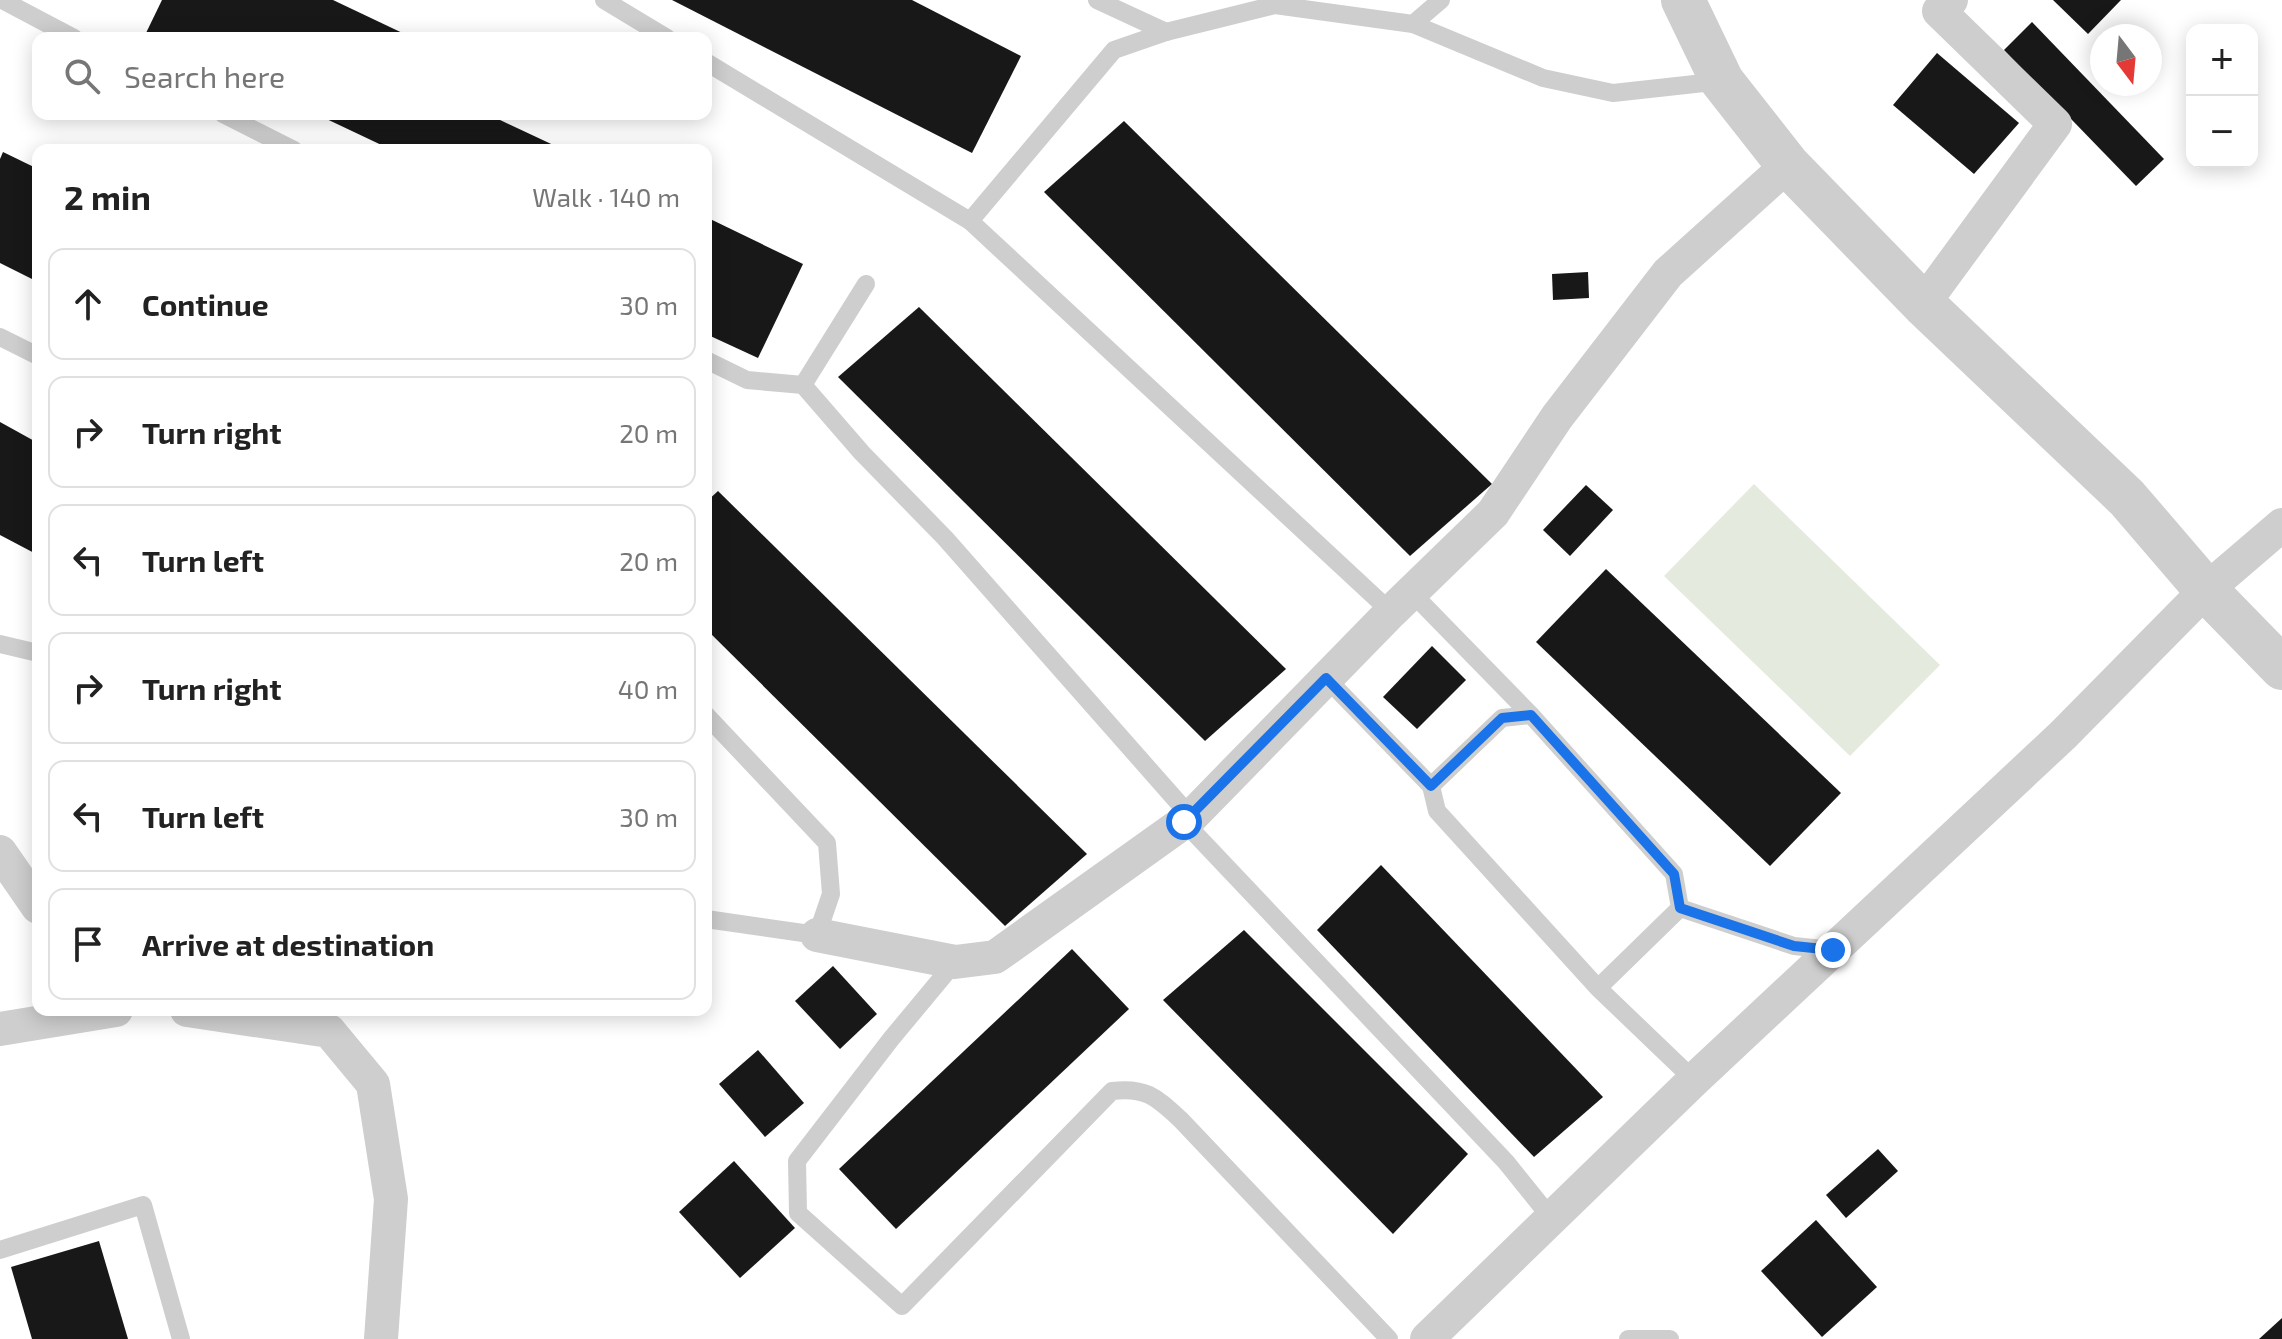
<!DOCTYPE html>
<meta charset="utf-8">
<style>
body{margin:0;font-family:"Exo 2",sans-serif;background:#f6f6f6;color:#222}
.controls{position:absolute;right:24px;top:24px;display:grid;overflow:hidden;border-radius:16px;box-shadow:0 4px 20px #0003}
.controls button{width:72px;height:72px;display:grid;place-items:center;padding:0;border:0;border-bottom:2px solid #e0e0e0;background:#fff;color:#222;font:40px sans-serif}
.compass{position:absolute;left:2090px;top:24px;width:72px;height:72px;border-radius:50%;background:#fff;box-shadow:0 4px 20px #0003;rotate:164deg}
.stop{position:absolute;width:24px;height:24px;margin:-18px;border:6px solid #1a73e8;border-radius:50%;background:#fff}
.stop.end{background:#1a73e8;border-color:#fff;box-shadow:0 2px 8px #0008}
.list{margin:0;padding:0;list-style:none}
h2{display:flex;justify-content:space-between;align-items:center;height:104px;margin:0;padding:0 32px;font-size:34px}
h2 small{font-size:26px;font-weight:400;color:#767676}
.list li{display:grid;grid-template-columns:52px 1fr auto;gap:24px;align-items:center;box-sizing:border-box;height:112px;margin:0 16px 16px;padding:0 16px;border:2px solid #e0e0e0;border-radius:16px}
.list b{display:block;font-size:30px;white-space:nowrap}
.list em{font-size:26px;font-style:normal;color:#767676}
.icon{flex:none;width:44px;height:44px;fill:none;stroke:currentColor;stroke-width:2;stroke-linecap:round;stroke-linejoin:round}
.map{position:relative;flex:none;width:2282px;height:1339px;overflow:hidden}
.search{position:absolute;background:#fff;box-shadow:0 4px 20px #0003;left:32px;top:32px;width:680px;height:88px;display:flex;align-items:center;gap:20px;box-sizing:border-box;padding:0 28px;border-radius:16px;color:#767676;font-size:30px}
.panel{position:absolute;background:#fff;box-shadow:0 4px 20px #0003;left:32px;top:144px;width:680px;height:872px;border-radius:16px}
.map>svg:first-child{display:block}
</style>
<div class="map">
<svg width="2282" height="1339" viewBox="0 0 2282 1339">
<rect width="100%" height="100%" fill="#fff"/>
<!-- green -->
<path fill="#e5eade" d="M1754 484 1940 665 1850 756 1664 576Z"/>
<!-- building -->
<g fill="#181818">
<path d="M162 0H333L413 38H156L146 33Z"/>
<path d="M672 0H912L1021 56 972 153Z"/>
<path d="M2053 0H2121L2088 34Z"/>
<path d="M2032 22 2164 159 2136 186 2004 50Z"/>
<path d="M1937 53 2019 123 1974 174 1893 105Z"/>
<path d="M316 114H501L498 119 564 150H392Z"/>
<path d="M1124 121 1492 484 1410 556 1044 192Z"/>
<path d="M3 152 38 169V282L0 263V159Z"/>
<path d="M706 217 803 264 758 358 706 334Z"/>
<path d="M1588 272 1589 298 1553 300 1552 274Z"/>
<path d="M919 307 1286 669 1205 741 838 377Z"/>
<path d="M0 422 38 443V555L0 535Z"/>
<path d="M1586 485 1613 510 1570 556 1543 530Z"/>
<path d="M718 491 1087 854 1005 926 706 629V502Z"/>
<path d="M1606 569 1841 793 1770 866 1536 642Z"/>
<path d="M1432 646 1466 680 1417 729 1383 697Z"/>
<path d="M1381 865 1603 1097 1534 1157 1317 930Z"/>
<path d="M1244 930 1468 1154 1393 1234 1163 1000Z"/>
<path d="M1072 949 1129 1009 896 1229 839 1169Z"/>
<path d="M833 966 877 1014 840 1049 795 1001Z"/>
<path d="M758 1050 804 1103 765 1137 719 1084Z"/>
<path d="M1878 1149 1898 1171 1846 1218 1826 1195Z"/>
<path d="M734 1161 795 1228 740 1278 679 1212Z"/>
<path d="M1816 1220 1877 1287 1822 1337 1761 1271Z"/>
<path d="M99 1241 128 1339H32L11 1267Z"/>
<path d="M2282 1318V1339H2259Z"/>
</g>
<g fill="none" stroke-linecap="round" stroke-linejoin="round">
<!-- service -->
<g stroke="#cecece" stroke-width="18">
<path d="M2 0 74 38"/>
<path d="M604 0 667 38"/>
<path d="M1097 0 1166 32"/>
<path d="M1413 24 1543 78 1613 93 1722 81"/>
<path d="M706 62 970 221 1391 612"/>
<path d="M223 114 294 150"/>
<path d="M970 221 1114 50 1166 32 1275 5 1413 24 1441 0"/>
<path d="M0 337 38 356"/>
<path d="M706 360 747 380 803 385 862 453 945 538 1191 817"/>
<path d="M803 385 866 284"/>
<path d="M1411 592 1531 715"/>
<path d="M0 644 38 653"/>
<path d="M1326 678 1431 786"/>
<path d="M706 715 827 843 831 894 817 935 706 919"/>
<path d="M1184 822 1506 1162 1551 1218"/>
<path d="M1680 908 1794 946 1833 950"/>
<path d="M955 962 891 1039 797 1161 798 1213 902 1306 1112 1091C1146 1087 1156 1097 1180 1119L1389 1339"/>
<path d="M1598 988 1680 908 1674 874 1531 715 1502 718 1431 786 1437 811 1598 988 1694 1080"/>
<path d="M0 1250 143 1205 181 1339"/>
<path d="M1628 1339H1670"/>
</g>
<!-- minor -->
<g stroke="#cecece" stroke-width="34">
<path d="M1923 304 2055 124 1939 11 1951 0"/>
<path d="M0 852 38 907"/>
<path d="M817 935 955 962 995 957 1191 817 1391 612 1493 513 1557 417 1668 273 1788 165"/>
<path d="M187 1010 329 1031 373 1084 391 1199 381 1339"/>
<path d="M0 1029 116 1010"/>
<path d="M1427 1339 1694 1080 2063 735 2206 590 2282 525"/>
</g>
<!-- tertiary -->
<path stroke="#cecece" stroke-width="44" d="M1683 0 1722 81 1788 165 1923 304 2127 498 2206 590 2282 668"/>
</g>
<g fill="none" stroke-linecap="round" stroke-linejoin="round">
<!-- route -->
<path stroke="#1a73e8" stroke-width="10" d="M1184 822 1326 678 1431 786 1502 718 1531 715 1674 874 1680 908 1794 946 1833 950"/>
</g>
</svg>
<div class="controls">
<button>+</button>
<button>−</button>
</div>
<svg class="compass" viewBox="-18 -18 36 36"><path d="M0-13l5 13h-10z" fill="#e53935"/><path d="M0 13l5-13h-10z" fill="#767676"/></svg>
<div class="stop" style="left:1184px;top:822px"></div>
<div class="stop end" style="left:1833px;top:950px"></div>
<div class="search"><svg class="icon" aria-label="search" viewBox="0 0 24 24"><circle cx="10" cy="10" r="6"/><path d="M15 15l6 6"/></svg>Search here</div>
<section class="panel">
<h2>2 min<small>Walk · 140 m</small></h2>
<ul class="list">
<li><svg class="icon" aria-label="ahead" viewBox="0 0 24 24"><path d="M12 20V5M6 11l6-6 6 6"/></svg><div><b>Continue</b></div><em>30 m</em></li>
<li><svg class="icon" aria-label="right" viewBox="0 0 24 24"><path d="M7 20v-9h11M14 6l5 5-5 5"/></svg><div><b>Turn right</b></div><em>20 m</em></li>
<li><svg class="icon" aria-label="left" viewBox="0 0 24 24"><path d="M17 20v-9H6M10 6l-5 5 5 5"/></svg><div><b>Turn left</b></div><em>20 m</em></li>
<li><svg class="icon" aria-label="right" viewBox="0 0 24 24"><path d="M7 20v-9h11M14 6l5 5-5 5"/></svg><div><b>Turn right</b></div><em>40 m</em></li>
<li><svg class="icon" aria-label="left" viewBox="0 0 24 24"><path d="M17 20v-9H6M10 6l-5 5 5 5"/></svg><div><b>Turn left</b></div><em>30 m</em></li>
<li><svg class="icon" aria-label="arrive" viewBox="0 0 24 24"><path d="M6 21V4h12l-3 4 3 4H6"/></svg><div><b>Arrive at destination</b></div></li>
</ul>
</section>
</div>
